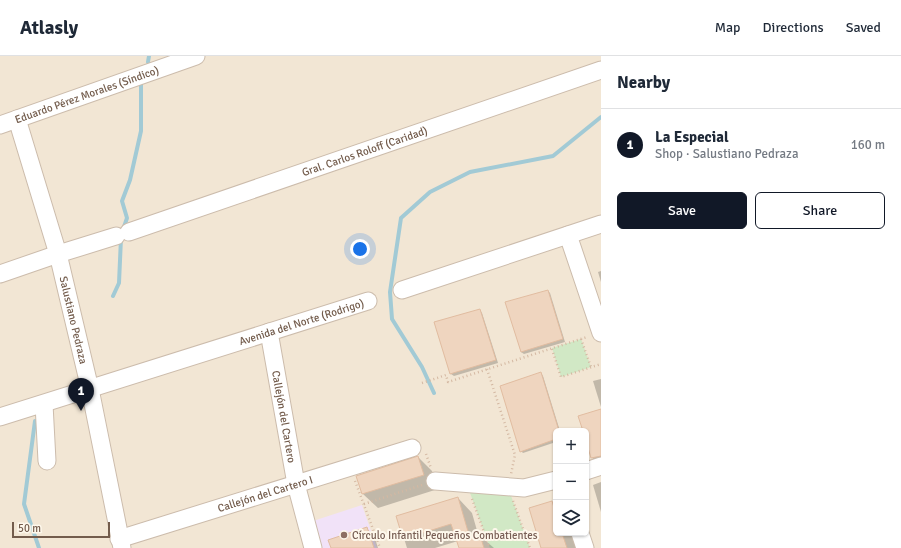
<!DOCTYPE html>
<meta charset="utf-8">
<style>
body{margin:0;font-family:Signika,sans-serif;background:#f6f6f7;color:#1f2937}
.controls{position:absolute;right:12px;bottom:12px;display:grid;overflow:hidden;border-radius:6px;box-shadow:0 1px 3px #0004}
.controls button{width:36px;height:36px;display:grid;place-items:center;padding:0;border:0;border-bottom:1px solid #e0e1e3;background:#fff;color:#1f2937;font:20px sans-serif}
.scale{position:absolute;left:12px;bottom:10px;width:98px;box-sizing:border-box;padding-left:4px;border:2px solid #735c4c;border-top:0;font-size:11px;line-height:14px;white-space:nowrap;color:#735c4c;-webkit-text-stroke:3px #fef8ec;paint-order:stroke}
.you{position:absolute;left:360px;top:193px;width:14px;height:14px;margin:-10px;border:3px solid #fff;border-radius:50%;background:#1a73e8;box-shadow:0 0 0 6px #1a73e833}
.badge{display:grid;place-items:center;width:26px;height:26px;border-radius:50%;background:#111827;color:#fff;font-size:13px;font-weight:700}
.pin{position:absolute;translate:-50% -33px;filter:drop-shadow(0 1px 2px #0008)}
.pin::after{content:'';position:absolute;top:21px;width:14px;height:12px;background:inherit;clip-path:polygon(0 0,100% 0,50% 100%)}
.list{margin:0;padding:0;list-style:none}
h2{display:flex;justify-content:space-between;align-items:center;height:52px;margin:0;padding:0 16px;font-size:17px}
h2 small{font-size:13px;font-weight:400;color:#747a83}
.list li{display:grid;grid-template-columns:26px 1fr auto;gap:12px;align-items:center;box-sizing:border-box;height:72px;padding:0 16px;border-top:1px solid #e0e1e3}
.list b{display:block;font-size:15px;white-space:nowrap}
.list p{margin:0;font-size:13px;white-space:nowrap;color:#747a83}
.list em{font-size:13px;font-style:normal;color:#747a83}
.actions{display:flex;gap:8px;padding:12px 16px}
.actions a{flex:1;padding:9px 0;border:1px solid #111827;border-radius:6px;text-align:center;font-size:14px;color:#111827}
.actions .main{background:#111827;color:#fff}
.icon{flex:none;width:22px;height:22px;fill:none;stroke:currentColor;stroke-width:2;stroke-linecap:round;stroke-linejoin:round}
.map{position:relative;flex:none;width:601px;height:492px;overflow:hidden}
header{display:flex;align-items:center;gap:24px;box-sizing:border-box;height:56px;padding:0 20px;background:#fff;border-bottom:1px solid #e0e1e3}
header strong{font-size:19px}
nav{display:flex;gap:22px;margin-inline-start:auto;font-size:14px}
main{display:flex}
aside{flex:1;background:#fff}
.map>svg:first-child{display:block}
</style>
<header>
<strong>Atlasly</strong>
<nav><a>Map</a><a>Directions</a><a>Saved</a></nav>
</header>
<main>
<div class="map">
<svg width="601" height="492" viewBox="0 0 601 492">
<rect width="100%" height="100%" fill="#fbf4e6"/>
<!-- residential -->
<path fill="#f2e6d4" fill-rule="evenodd" d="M0 0H601V492H0ZM556 375H586V477H556Z"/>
<!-- education -->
<path fill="#f1e2f8" d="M362 449 377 492H319L313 465Z"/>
<!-- green -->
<g fill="#d1e8c5">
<path d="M581 283 591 311 561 321 552 292Z"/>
<path d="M469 434 510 437 530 492H490Z"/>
</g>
<!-- shadow -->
<g fill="#0003">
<path d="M601 215V226L598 216Z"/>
<path d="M548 235 550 237 565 286 524 298 521 296 506 247Z"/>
<path d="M480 254 482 257 498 307 454 320 451 318 436 267Z"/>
<path d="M541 317 543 320 560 375H556V386L523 397 521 395Z"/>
<path d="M601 323V351L593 325Z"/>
<path d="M601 354V402L595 404 592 402 586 382V375H584Z"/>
<path d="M418 401 432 415 438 433 378 452 363 438Z"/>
<path d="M601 426V456L593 429Z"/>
<path d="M458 442 472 457 478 478 494 492H460L458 485 435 492H407L397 460Z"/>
<path d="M551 446 556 451V477H571L576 492H542Z"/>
<path d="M366 472 374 479 378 492H332Z"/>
</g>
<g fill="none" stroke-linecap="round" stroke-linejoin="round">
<!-- stream -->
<g stroke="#a2cad5" stroke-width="4">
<path d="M148 6 149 0"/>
<path d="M123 174 127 162 122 145 130 124 141 75V28"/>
<path d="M113 240 119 227 121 182"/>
<path d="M434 337 422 311 392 263 390 236 401 162 430 136 470 116 553 100 601 61"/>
<path d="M35 365 24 448 39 492"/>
</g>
</g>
<!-- building -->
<g fill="#efd5bf" stroke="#e1bca0">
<path d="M548 234 563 283 521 296 505 246Z"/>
<path d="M480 253 496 304 450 318 434 266Z"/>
<path d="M541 316 559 375H556V383L520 396 500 330Z"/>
<path d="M601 353V400L591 402 586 385V375H583L578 360Z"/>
<path d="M418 400 424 419 362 438 356 420Z"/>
<path d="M458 441 469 479 479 476 484 492H459L451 468 403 483 396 460Z"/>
<path d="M552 445 556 458V477H562L567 492H541L529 452Z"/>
<path d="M367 471 374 492H331L328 484Z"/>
</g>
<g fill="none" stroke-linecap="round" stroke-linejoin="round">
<defs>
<g id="minor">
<path id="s1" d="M17 63 58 198 90 333 122 492"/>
<path id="s2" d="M0 69 196 0"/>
<path id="s3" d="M129 176 601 14"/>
<path d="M568 179 601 277"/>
<path d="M0 218 58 198 116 180"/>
<path d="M402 234 601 168"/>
<path id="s4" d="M269 276 296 428 313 492"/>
<path d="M44 348 47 405"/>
<path id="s5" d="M0 361 368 245"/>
<path d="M586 415 601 410"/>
<path d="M435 425 524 432 556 424"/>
<path d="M580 477 585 492"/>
<path id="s6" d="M119 483 412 392"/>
</g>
</defs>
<!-- minor casing -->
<use href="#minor" stroke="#ccbcac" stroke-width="19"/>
<!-- path -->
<g stroke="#d4b8a2" stroke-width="2.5" stroke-dasharray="1 3" stroke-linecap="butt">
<path d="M581 283 591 311"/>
<path d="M552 293 561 321 601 308"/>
<path d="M487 313 515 399 511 418"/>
<path d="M422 327 446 319 448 326 587 281"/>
<path d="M426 398 431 412"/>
<path d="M355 425 380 492"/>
<path d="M472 443 490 492"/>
<path d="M513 445 530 492"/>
<path d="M364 448 422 429"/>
</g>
<!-- minor -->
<use href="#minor" stroke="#fff" stroke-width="17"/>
</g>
<!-- markers -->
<circle fill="#8d6e63" stroke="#fef8ec" stroke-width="1.5" cx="344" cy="479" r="4"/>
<g text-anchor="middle" stroke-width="4" stroke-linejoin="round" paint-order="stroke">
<!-- street labels -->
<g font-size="11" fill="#735c4c" stroke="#fef8ec">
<text dy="4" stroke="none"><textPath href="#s2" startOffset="92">Eduardo Pérez Morales (Síndico)</textPath></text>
<text dy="4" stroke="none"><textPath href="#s3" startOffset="249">Gral. Carlos Roloff (Caridad)</textPath></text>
<text dy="4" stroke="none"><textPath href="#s1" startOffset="209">Salustiano Pedraza</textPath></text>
<text dy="4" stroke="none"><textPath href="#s5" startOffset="316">Avenida del Norte (Rodrigo)</textPath></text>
<text dy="4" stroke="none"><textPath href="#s4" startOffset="86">Callejón del Cartero</textPath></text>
<text dy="4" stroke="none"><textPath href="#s6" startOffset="153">Callejón del Cartero I</textPath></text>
</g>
<!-- education labels -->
<g font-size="11" fill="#785e54" stroke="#fef8ec" text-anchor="start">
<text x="352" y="483">Círculo Infantil Pequeños Combatientes</text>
</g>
</g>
</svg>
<div class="controls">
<button>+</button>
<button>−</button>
<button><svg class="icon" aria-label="layers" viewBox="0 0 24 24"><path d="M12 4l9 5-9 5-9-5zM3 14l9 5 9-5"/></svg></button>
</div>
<div class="scale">50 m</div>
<div class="you"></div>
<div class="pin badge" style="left:81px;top:355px">1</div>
</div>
<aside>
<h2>Nearby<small></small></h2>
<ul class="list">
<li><span class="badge">1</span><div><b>La Especial</b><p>Shop · Salustiano Pedraza</p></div><em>160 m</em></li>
</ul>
<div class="actions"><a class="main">Save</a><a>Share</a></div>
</aside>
</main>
